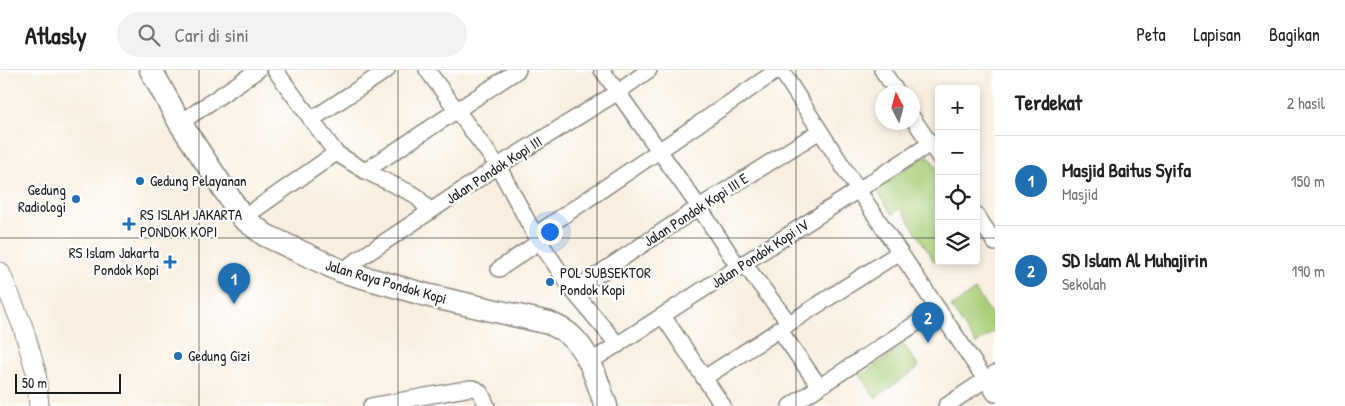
<!DOCTYPE html>
<html lang="id">
<meta charset="utf-8">
<style>
body{margin:0;font-family:"Patrick Hand",sans-serif;background:#f2f2f2;color:#202124}
.controls{position:absolute;right:15px;top:15px;display:grid;overflow:hidden;border-radius:5px;box-shadow:0 2px 8px #0003}
.controls button{width:45px;height:45px;display:grid;place-items:center;padding:0;border:0;border-bottom:1px solid #e0e0e0;background:#fff;color:#202124;font:25px sans-serif}
.compass{position:absolute;left:875px;top:15px;width:45px;height:45px;border-radius:50%;background:#fff;box-shadow:0 2px 8px #0003;rotate:354deg}
.scale{position:absolute;left:15px;bottom:12px;width:106px;box-sizing:border-box;padding-left:5px;border:2px solid #1c1c1c;border-top:0;font-size:14px;line-height:18px;white-space:nowrap;color:#1c1c1c;-webkit-text-stroke:4px #fff;paint-order:stroke}
.you{position:absolute;left:549px;top:161px;width:18px;height:18px;margin:-12px;border:4px solid #fff;border-radius:50%;background:#1a73e8;box-shadow:0 0 0 8px #1a73e833}
.badge{display:grid;place-items:center;width:32px;height:32px;border-radius:50%;background:#1f6fb2;color:#fff;font-size:16px;font-weight:700}
.pin{position:absolute;translate:-50% -41px;filter:drop-shadow(0 1px 2px #0008)}
.pin::after{content:'';position:absolute;top:26px;width:18px;height:15px;background:inherit;clip-path:polygon(0 0,100% 0,50% 100%)}
.list{margin:0;padding:0;list-style:none}
h2{display:flex;justify-content:space-between;align-items:center;height:65px;margin:0;padding:0 20px;font-size:21px}
h2 small{font-size:16px;font-weight:400;color:#757577}
.list li{display:grid;grid-template-columns:32px 1fr auto;gap:15px;align-items:center;box-sizing:border-box;height:90px;padding:0 20px;border-top:1px solid #e0e0e0}
.list b{display:block;font-size:19px;white-space:nowrap}
.list p{margin:0;font-size:16px;white-space:nowrap;color:#757577}
.list em{font-size:16px;font-style:normal;color:#757577}
.icon{flex:none;width:28px;height:28px;fill:none;stroke:currentColor;stroke-width:2;stroke-linecap:round;stroke-linejoin:round}
.map{position:relative;flex:none;width:995px;height:336px;overflow:hidden}
header{display:flex;align-items:center;gap:30px;box-sizing:border-box;height:70px;padding:0 25px;background:#fff;border-bottom:1px solid #e0e0e0}
header strong{font-size:24px}
nav{display:flex;gap:28px;margin-inline-start:auto;font-size:18px}
.search{width:350px;height:45px;background:#f2f2f2;display:flex;align-items:center;gap:12px;box-sizing:border-box;padding:0 18px;border-radius:28px;color:#757577;font-size:19px}
main{display:flex}
aside{flex:1;background:#fff}
.map>svg:first-child{display:block}
</style>
<header>
<strong>Atlasly</strong>
<div class="search"><svg class="icon" aria-label="search" viewBox="0 0 24 24"><circle cx="10" cy="10" r="6"/><path d="M15 15l6 6"/></svg>Cari di sini</div>
<nav><a>Peta</a><a>Lapisan</a><a>Bagikan</a></nav>
</header>
<main>
<div class="map">
<svg width="995" height="336" viewBox="0 0 995 336">
<rect width="100%" height="100%" fill="#fff"/>
<filter id="ink" filterUnits="userSpaceOnUse"><feTurbulence type="fractalNoise" baseFrequency=".02" numOctaves="2"/><feDisplacementMap in="SourceGraphic" scale="10" xChannelSelector="R" yChannelSelector="G"/><feConvolveMatrix kernelMatrix="1 2 1 2 8 2 1 2 1" color-interpolation-filters="sRGB"/></filter>
<filter id="wash" filterUnits="userSpaceOnUse"><feTurbulence type="fractalNoise" baseFrequency=".0096" numOctaves="4" result="noise"/><feDisplacementMap in="SourceGraphic" scale="20" xChannelSelector="R" yChannelSelector="G"/><feGaussianBlur stdDeviation="1.12" result="paint"/><feColorMatrix in="noise" values="0 0 0 0 0 0 0 0 0 0 0 0 0 0 0 0 0 1.4 0 .05"/><feComposite in="paint" operator="in"/></filter>
<g filter="url(#wash)">
<rect width="100%" height="100%" fill="#f8efe0"/>
<!-- park -->
<g fill="#a8ce78" stroke="#62754a">
<path d="M928 85 939 102V188L934 191 901 138 892 144 875 118Z"/>
<path d="M975 220 995 249 992 251 995 256V261L976 274 951 237Z"/>
<path d="M904 275 919 297 875 328 860 306Z"/>
</g>
</g>
<g filter="url(#ink)">
<g fill="none" stroke-linecap="round" stroke-linejoin="round">
<defs>
<g id="minor">
<path d="M275 0 336 83 365 101 415 125 430 141"/>
<path d="M427 0 498 96 535 165 573 221 618 275"/>
<path d="M602 0 699 137 739 198"/>
<path d="M781 0 858 120 995 324"/>
<path d="M882 0 897 22"/>
<path d="M912 47 939 87"/>
<path d="M311 50 387 0"/>
<path d="M180 53 258 0"/>
<path d="M365 101 518 0"/>
<path d="M976 144 995 173"/>
<path d="M243 148 336 83"/>
<path d="M535 165 778 0"/>
<path d="M745 195 789 253"/>
<path d="M499 199 539 172"/>
<path d="M341 201 498 96 618 22 649 0"/>
<path d="M573 221 699 137 820 61"/>
<path d="M663 246 723 336"/>
<path d="M779 259 819 316"/>
<path d="M590 292 930 74"/>
<path d="M704 308 900 182"/>
<path d="M371 336 471 318C481 318 483 328 487 336"/>
<path d="M790 336 938 239"/>
<path d="M946 336 995 303"/>
</g>
<path id="tertiary" d="M0 202 23 257 36 302 39 336"/>
<path id="secondary" d="M151 0 180 53 243 148 265 165 341 201 430 226 549 253C557 257 566 260 572 267 591 285 597 312 606 336"/>
</defs>
<!-- minor casing -->
<use href="#minor" stroke="#8a867e" stroke-width="18"/>
<!-- tertiary casing -->
<use href="#tertiary" stroke="#8a867e" stroke-width="21"/>
<!-- secondary casing -->
<use href="#secondary" stroke="#8a867e" stroke-width="25"/>
<!-- minor -->
<use href="#minor" stroke="#fff" stroke-width="15"/>
<!-- tertiary -->
<use href="#tertiary" stroke="#fff" stroke-width="19"/>
<!-- secondary -->
<use href="#secondary" stroke="#fff" stroke-width="22"/>
</g>
</g>
<!-- grid -->
<path fill="none" stroke="#1c1c1c" stroke-width="1" stroke-opacity="0.55" d="M199 0V336M398 0V336M597 0V336M796 0V336M0 168H939M976 168H995"/>
<!-- markers -->
<g fill="#1f6fb2" stroke="#fff" stroke-width="2">
<circle cx="140" cy="111" r="5"/>
<circle cx="76" cy="129" r="5"/>
<path d="M126.5 146.5h5v5h5v5h-5v5h-5v-5h-5v-5h5z"/>
<path d="M167.5 184.5h5v5h5v5h-5v5h-5v-5h-5v-5h5z"/>
<circle cx="550" cy="212" r="5"/>
<circle cx="178" cy="286" r="5"/>
</g>
<g text-anchor="middle" stroke-width="4.5" stroke-linejoin="round" paint-order="stroke">
<!-- street labels -->
<g font-size="15" fill="#1c1c1c" stroke="#fff">
<text transform="translate(494 100) rotate(-33)" y="5">Jalan Pondok Kopi III</text>
<text transform="translate(696 140) rotate(-33)" y="5">Jalan Pondok Kopi III E</text>
<text transform="translate(760 184) rotate(-33)" y="5">Jalan Pondok Kopi IV</text>
<text transform="translate(386 212) rotate(16)" y="5">Jalan Raya Pondok Kopi</text>
</g>
<!-- poi labels -->
<g font-size="15" fill="#1c1c1c" stroke="#fff" text-anchor="start">
<text x="150" y="116">Gedung Pelayanan</text>
<text x="66" y="125" text-anchor="end">Gedung<tspan x="66" dy="17">Radiologi</tspan></text>
<text x="140" y="150">RS ISLAM JAKARTA<tspan x="140" dy="17">PONDOK KOPI</tspan></text>
<text x="159" y="188" text-anchor="end">RS Islam Jakarta<tspan x="159" dy="17">Pondok Kopi</tspan></text>
<text x="560" y="208">POL SUBSEKTOR<tspan x="560" dy="17">Pondok Kopi</tspan></text>
<text x="188" y="291">Gedung Gizi</text>
</g>
</g>
</svg>
<div class="controls">
<button>+</button>
<button>−</button>
<button><svg class="icon" aria-label="locate" viewBox="0 0 24 24"><circle cx="12" cy="12" r="6"/><path d="M12 2v4M12 18v4M2 12h4M18 12h4"/></svg></button>
<button><svg class="icon" aria-label="layers" viewBox="0 0 24 24"><path d="M12 4l9 5-9 5-9-5zM3 14l9 5 9-5"/></svg></button>
</div>
<svg class="compass" viewBox="-18 -18 36 36"><path d="M0-13l5 13h-10z" fill="#e53935"/><path d="M0 13l5-13h-10z" fill="#757577"/></svg>
<div class="scale">50 m</div>
<div class="you"></div>
<div class="pin badge" style="left:234px;top:234px">1</div>
<div class="pin badge" style="left:928px;top:273px">2</div>
</div>
<aside>
<h2>Terdekat<small>2 hasil</small></h2>
<ul class="list">
<li><span class="badge">1</span><div><b>Masjid Baitus Syifa</b><p>Masjid</p></div><em>150 m</em></li>
<li><span class="badge">2</span><div><b>SD Islam Al Muhajirin</b><p>Sekolah</p></div><em>190 m</em></li>
</ul>
</aside>
</main>
